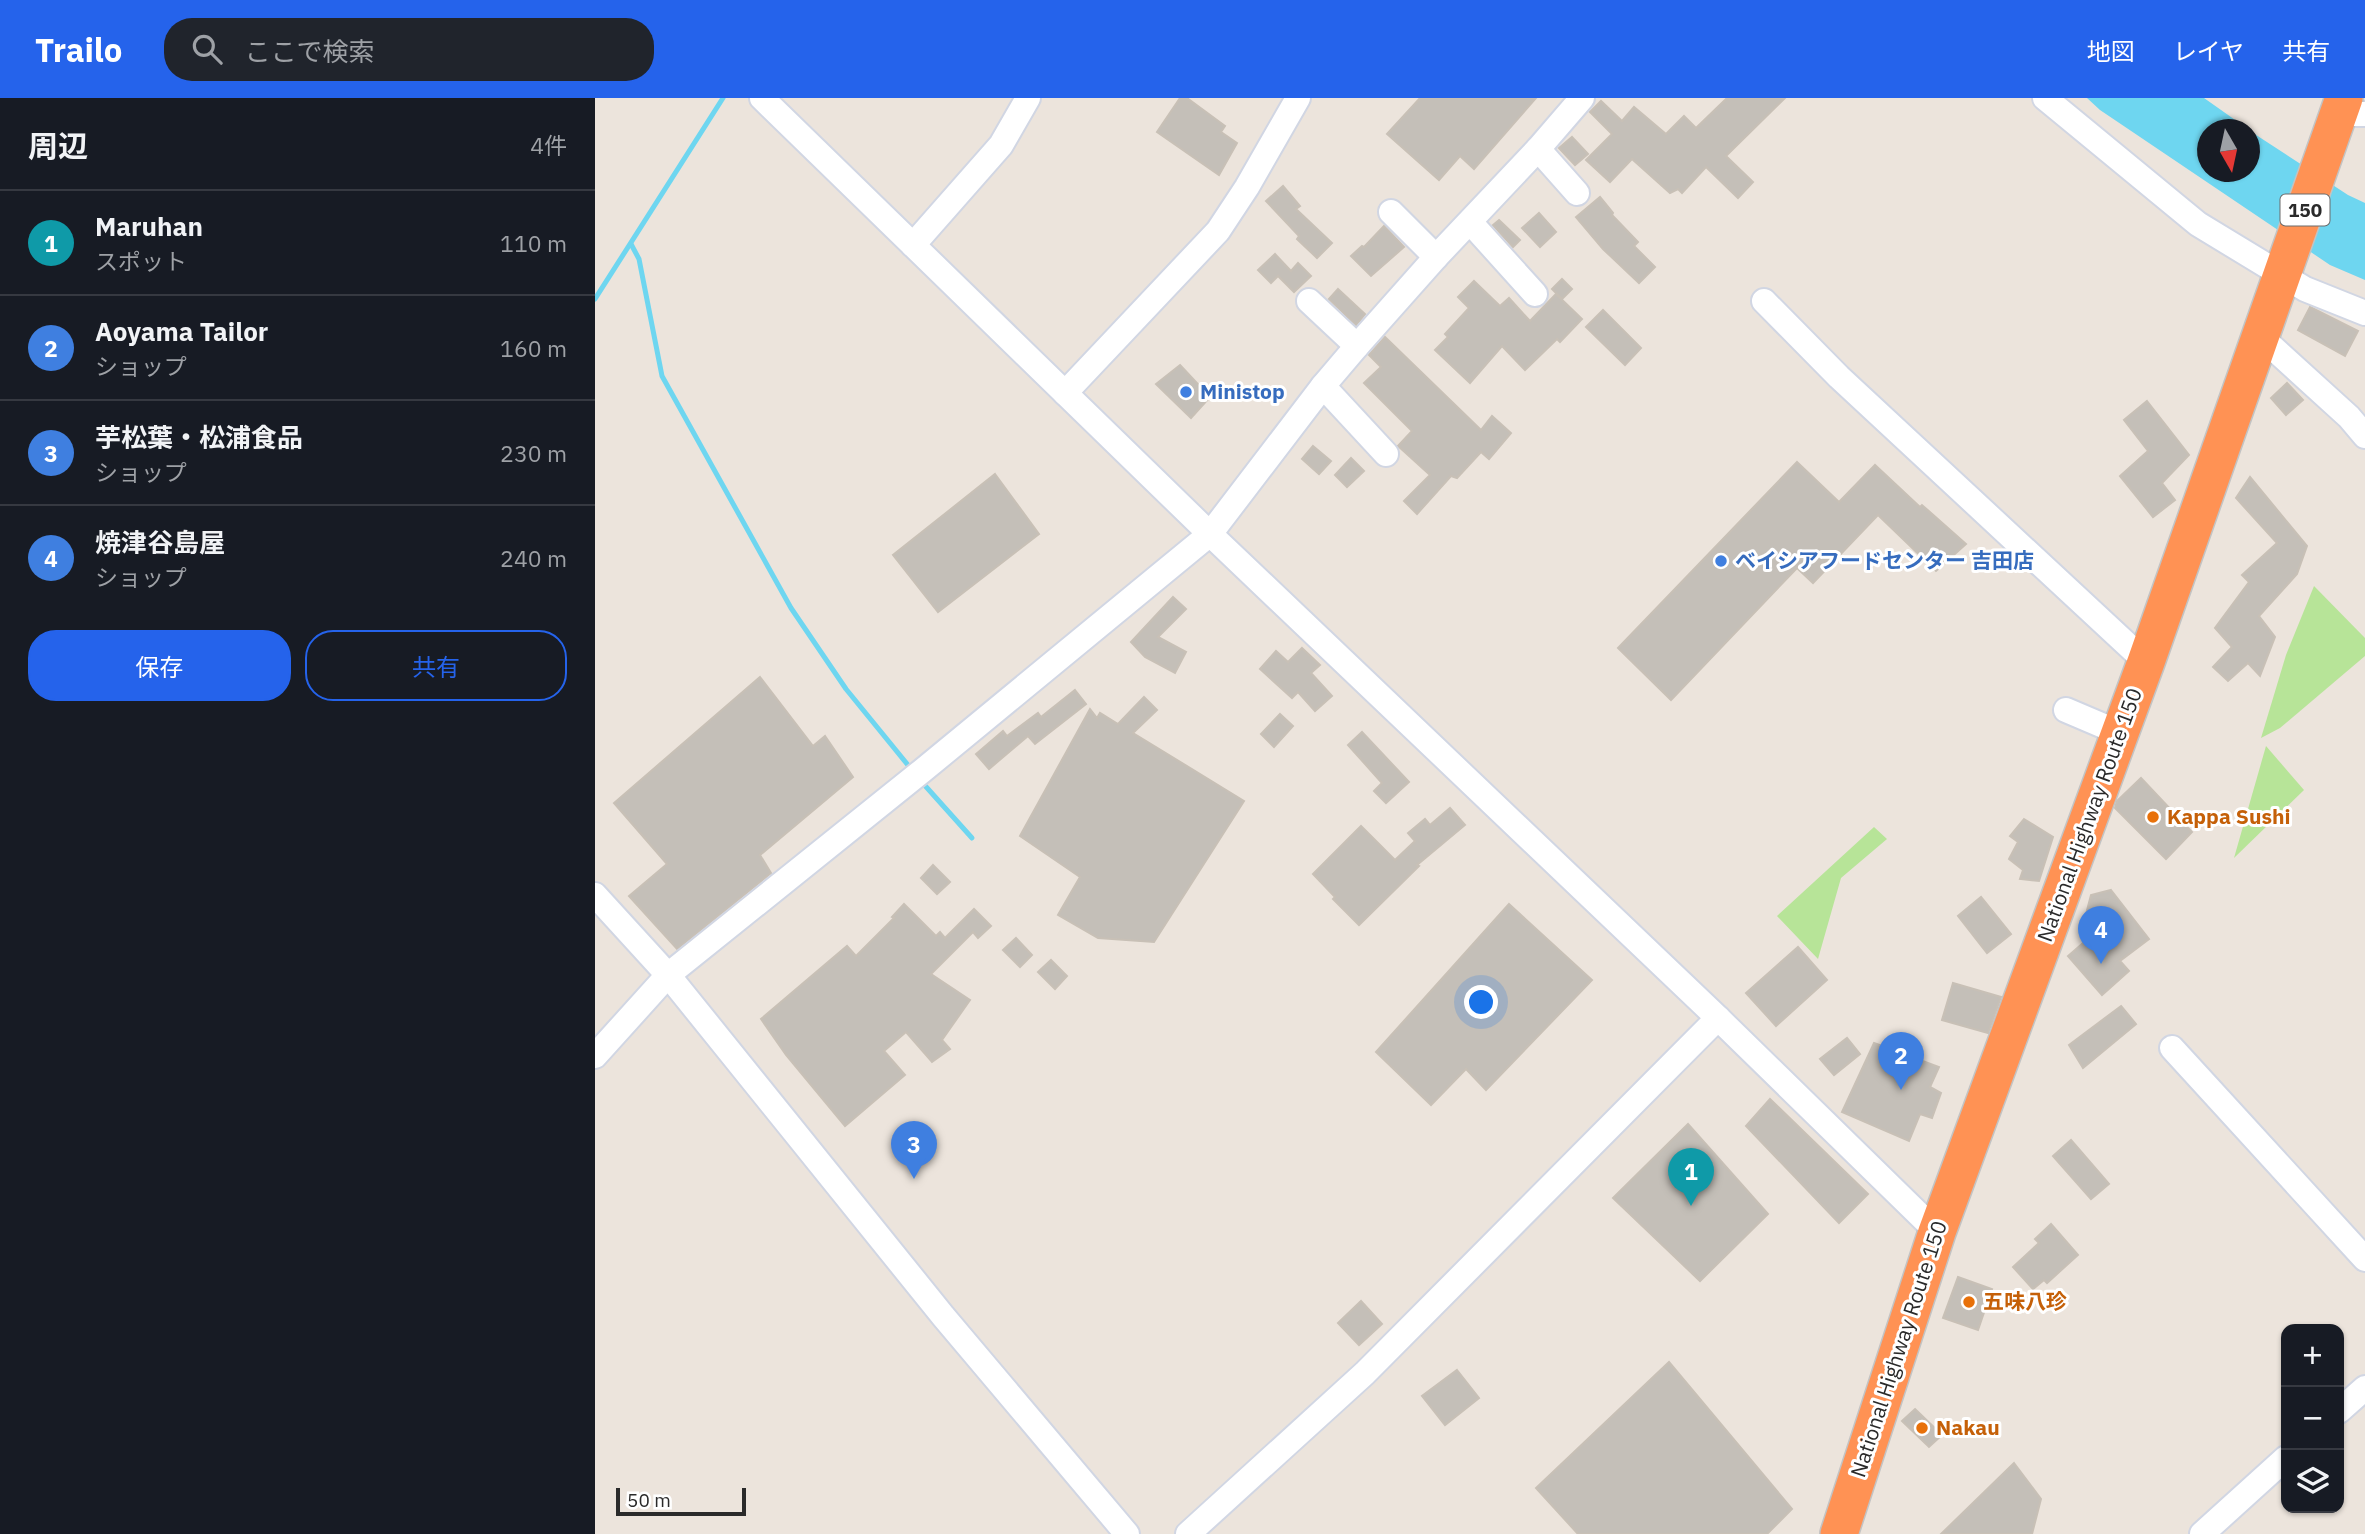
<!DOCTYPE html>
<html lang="ja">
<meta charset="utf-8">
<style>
body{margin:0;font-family:"IBM Plex Sans","Noto Sans JP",sans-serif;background:#20242c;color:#f1f3f6}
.controls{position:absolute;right:21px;bottom:21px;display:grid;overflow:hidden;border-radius:14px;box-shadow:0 2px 5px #0004}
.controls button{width:63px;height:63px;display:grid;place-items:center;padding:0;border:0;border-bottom:2px solid #363941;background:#171b24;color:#f1f3f6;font:35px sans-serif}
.compass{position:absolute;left:1602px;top:21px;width:63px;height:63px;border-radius:50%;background:#171b24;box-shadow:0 2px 5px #0004;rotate:171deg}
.scale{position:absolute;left:21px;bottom:18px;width:130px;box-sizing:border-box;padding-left:7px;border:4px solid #2a2a2a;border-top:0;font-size:19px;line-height:24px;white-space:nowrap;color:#2a2a2a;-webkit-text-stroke:5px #fff;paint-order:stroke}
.you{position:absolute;left:887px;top:905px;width:24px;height:24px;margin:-18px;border:5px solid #fff;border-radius:50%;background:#1a73e8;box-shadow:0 0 0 10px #1a73e833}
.badge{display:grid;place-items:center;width:46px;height:46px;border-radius:50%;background:#2563eb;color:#fff;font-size:23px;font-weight:700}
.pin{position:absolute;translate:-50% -58px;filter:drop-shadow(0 2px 4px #0008)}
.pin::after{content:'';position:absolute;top:37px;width:24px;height:21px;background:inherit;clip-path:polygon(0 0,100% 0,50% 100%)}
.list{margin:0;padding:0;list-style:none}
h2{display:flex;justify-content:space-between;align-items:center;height:91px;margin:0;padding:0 28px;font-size:30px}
h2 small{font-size:23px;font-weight:400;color:#9ea1a6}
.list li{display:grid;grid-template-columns:46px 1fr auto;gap:21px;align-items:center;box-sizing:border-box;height:105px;padding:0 28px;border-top:2px solid #363941}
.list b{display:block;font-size:26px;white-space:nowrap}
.list p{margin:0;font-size:23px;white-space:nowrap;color:#9ea1a6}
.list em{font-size:23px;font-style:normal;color:#9ea1a6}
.actions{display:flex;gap:14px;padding:21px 28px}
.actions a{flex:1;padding:16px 0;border:2px solid #2563eb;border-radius:28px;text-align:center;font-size:24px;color:#2563eb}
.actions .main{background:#2563eb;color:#fff}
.icon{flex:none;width:38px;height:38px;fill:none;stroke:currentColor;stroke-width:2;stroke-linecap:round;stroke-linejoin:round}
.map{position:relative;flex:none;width:1770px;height:1436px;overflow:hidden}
header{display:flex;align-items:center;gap:42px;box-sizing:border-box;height:98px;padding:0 35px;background:#2563eb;color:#fff}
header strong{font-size:33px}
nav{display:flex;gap:38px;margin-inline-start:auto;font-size:24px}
.search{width:490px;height:63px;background:#20242c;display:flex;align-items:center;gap:18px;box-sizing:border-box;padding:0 24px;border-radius:28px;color:#9ea1a6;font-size:26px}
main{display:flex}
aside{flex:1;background:#171b24}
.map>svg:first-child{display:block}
</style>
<header>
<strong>Trailo</strong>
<div class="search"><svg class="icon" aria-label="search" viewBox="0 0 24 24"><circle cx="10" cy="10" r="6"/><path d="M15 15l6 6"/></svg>ここで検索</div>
<nav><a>地図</a><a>レイヤ</a><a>共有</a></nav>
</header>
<main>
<aside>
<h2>周辺<small>4件</small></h2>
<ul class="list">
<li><span class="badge" style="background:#0f9aa8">1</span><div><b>Maruhan</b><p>スポット</p></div><em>110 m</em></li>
<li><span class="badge" style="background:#3f7fe0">2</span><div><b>Aoyama Tailor</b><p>ショップ</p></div><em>160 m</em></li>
<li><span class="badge" style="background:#3f7fe0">3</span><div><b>芋松葉・松浦食品</b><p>ショップ</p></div><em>230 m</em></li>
<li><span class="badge" style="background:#3f7fe0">4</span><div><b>焼津谷島屋</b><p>ショップ</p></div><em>240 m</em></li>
</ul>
<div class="actions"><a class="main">保存</a><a>共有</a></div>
</aside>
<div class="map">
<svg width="1770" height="1436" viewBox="0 0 1770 1436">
<rect width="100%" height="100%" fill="#ece4dc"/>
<!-- green -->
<g fill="#b7e498">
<path d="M1719 488 1770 540V558L1685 630 1666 640 1691 557Z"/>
<path d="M1671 648 1709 692 1639 760Z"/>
<path d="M1279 729 1292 741 1246 780 1223 861 1182 818Z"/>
</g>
<!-- water -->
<path fill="#6ed6f0" d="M1492 0H1609L1653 31 1612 32V74H1654L1655 33 1753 97 1770 105V182L1735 167 1505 12Z"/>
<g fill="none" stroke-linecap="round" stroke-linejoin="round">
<!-- stream -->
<g stroke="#6ed6f0" stroke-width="5">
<path d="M36 146 44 161 67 278 196 510 251 591 317 672"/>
<path d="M0 201 128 0"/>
<path d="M325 682 377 740"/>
</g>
</g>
<!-- building -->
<g fill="#c4bfb8" stroke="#c8c0b6" stroke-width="2">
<path d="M585 0H592L630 28 626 34 642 45 624 77 562 34Z"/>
<path d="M825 0H941L879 71 865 58 844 82 792 36Z"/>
<path d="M1132 0H1190L1131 58 1158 84 1143 100 1111 69 1087 95 1083 91 1075 95 1037 61 1015 84 991 62 1017 36 995 14 1006 3 1027 23 1039 9 1071 36 1089 18 1101 30Z"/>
<path d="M977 39 993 56 980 67 964 50Z"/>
<path d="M688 88 705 108 701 111 737 145 722 160 702 141 704 138 671 103Z"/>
<path d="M1005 99 1018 115 1017 117 1043 144 1039 148 1060 169 1044 185 1008 151 981 119Z"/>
<path d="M944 115 961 134 945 149 927 130Z"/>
<path d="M904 122 925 142 918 149 898 127Z"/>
<path d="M789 128 809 149 776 178 756 158 767 148 769 149Z"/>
<path d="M680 156 696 173 703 165 716 178 699 194 683 178 676 185 663 172Z"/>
<path d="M967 181 977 191 967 201 957 191Z"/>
<path d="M879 183 905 208 914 200 935 223 961 196 987 221 965 244 962 241 930 272 907 248 875 285 840 252 853 239 850 236 874 210 863 199Z"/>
<path d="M743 191 770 216 761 227 734 201Z"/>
<path d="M1715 209 1763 233 1750 258 1703 232Z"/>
<path d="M1008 212 1046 250 1030 267 991 229Z"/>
<path d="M790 239 886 332 897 318 916 335 894 361 886 354 862 380 856 378 822 416 809 403 835 377 803 348 817 333 769 285 786 269 774 257Z"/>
<path d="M585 267 615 299 596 320 561 286Z"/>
<path d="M1692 285 1708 302 1691 317 1676 300Z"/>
<path d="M1552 303 1594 357 1567 385 1580 402 1558 419 1525 378 1553 353 1529 322Z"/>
<path d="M718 348 736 363 724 376 707 361Z"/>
<path d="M756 360 769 373 752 389 740 377Z"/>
<path d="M1202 364 1244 404 1280 367 1325 409 1327 407 1371 446 1341 473 1283 417 1218 485 1202 470 1076 602 1023 550Z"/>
<path d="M400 376 444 436 343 514 298 457Z"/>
<path d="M1655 379 1712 448 1702 476 1664 518 1680 539 1665 578 1653 565 1633 583 1618 569 1637 549 1620 530 1654 484 1647 477 1682 445 1641 400Z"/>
<path d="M578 499 591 511 563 539 591 554 580 575 550 559 536 544Z"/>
<path d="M707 550 725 567 716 575 737 598 720 613 703 594 697 600 665 571 681 553 693 564Z"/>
<path d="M165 579 218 648 230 638 258 679 165 757 176 775 82 851 34 798 72 766 19 705Z"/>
<path d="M480 592 491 606 440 646 433 638 394 671 381 656 408 633 412 638 443 615 446 619Z"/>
<path d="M549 599 562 612 538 635 649 703 559 844 503 840 463 817 485 779 425 738 495 611 502 620 505 615 523 626Z"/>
<path d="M685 616 698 628 679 649 666 636Z"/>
<path d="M767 634 814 684 791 705 779 693 787 685 753 647Z"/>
<path d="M1546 680 1597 734 1571 761 1520 710 1522 703Z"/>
<path d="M855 710 870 727 822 767 824 768 764 827 738 801 740 799 718 776 766 728 800 762 820 743 813 735 830 721 835 727Z"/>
<path d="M1429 721 1458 739 1444 783 1425 781 1428 772 1414 761 1423 744 1415 738Z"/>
<path d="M338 767 355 784 342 796 326 780Z"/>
<path d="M1516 792 1554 841 1525 863 1534 873 1507 897 1473 858 1503 832 1491 816 1496 797Z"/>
<path d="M1386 799 1416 836 1392 855 1363 818Z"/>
<path d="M309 806 341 838 345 834 350 840 379 811 396 828 383 840 378 834 336 876 375 902 347 942 355 951 337 964 311 934 289 953 310 977 250 1028 191 957 166 921 252 848 261 858 299 820 297 819Z"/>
<path d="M914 806 997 882 891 992 871 971 836 1007 781 954Z"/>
<path d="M421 840 437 857 425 869 408 852Z"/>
<path d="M1203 849 1232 882 1181 928 1151 895Z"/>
<path d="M456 862 472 878 460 891 443 874Z"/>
<path d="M1358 885 1406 899 1393 935 1347 922Z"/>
<path d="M1526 908 1541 926 1488 970 1474 947Z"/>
<path d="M1252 940 1265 956 1239 977 1225 961Z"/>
<path d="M1279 945 1344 969 1335 989 1346 995 1337 1020 1325 1016 1314 1043 1247 1014Z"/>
<path d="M1175 1001 1273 1096 1244 1125 1151 1028Z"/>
<path d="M1093 1026 1173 1116 1105 1183 1018 1100Z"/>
<path d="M1476 1042 1514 1086 1496 1101 1458 1058Z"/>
<path d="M1456 1126 1483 1157 1452 1185 1449 1182 1438 1191 1418 1169 1444 1145 1440 1141Z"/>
<path d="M1363 1179 1397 1191 1383 1232 1348 1220Z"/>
<path d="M766 1203 787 1226 764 1247 743 1225Z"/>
<path d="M1074 1264 1197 1411 1172 1436H983L941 1390Z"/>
<path d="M862 1272 884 1300 850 1327 827 1298Z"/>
<path d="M1320 1311 1347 1337 1334 1349 1307 1323Z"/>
<path d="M1419 1365 1446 1401 1437 1436H1346Z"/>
</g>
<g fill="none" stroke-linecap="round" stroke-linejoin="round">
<defs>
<g id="minor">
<path d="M167 0 615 436 1123 920 1342 1134"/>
<path d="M1450 0 1603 126 1710 191 1770 215"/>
<path d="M1744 16H1770"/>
<path d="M943 51 982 95"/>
<path d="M796 114 841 159"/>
<path d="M875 124 940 196"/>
<path d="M318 147 406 47 433 0"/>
<path d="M714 203 762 248"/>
<path d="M1169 203 1244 279 1551 564"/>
<path d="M1666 239 1754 319 1770 338"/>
<path d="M728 288 791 356"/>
<path d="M470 295 623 133 652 89 703 0"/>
<path d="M1471 612 1525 635"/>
<path d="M0 797 73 877 348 1218 532 1436"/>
<path d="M1577 950 1770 1161"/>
<path d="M0 958 73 877 327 673 615 436 728 288 762 248 841 159 943 51 987 0"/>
<path d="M1744 1313 1770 1290"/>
<path d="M593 1436 770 1275 1123 920"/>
<path d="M1607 1436 1691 1360"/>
</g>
<path id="highway" d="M1244 1436 1342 1134 1551 564 1749 0"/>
</defs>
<!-- minor casing -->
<use href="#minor" stroke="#d1d6e3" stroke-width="28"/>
<!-- highway casing -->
<use href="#highway" stroke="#c3c3c3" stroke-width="40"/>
<!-- minor -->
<use href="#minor" stroke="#fff" stroke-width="24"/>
<!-- highway -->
<use href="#highway" stroke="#ff9254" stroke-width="37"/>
</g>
<!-- markers -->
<g fill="#3f7fe0" stroke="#fff" stroke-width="2.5">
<circle cx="591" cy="294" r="7"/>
<circle cx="1126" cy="463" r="7"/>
</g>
<g fill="#e8710a" stroke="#fff" stroke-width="2.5">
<circle cx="1558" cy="719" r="7"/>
<circle cx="1374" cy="1204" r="7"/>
<circle cx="1327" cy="1330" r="7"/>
</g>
<g text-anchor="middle" stroke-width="6" stroke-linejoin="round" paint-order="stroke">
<!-- shield labels -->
<rect fill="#fff" stroke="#6a6a6a" stroke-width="2" x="1685.5" y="96.5" width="49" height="31" rx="5"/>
<g font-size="19" font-weight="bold" fill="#2a2a2a">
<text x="1710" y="119">150</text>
</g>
<!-- shop labels -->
<g font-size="21" font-weight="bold" fill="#366cbe" stroke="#fff" text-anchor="start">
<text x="605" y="301">Ministop</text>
<text x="1140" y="470">ベイシアフードセンター 吉田店</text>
</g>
<!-- street labels -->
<g font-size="21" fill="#2a2a2a" stroke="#fff">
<text transform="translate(1495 717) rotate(-70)" y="7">National Highway Route 150</text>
<text transform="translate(1304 1251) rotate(-72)" y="7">National Highway Route 150</text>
</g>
<!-- food labels -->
<g font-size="21" font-weight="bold" fill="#c56008" stroke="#fff" text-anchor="start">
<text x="1572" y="726">Kappa Sushi</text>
<text x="1388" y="1211">五味八珍</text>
<text x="1341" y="1337">Nakau</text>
</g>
</g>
</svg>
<div class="controls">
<button>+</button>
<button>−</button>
<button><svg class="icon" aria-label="layers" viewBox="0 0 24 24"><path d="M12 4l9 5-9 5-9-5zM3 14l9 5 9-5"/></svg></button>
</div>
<svg class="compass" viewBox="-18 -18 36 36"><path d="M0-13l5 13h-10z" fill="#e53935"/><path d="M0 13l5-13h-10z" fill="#9ea1a6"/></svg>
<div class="scale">50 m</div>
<div class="you"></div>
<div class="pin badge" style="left:1096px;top:1108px;background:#0f9aa8">1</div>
<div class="pin badge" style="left:1306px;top:992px;background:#3f7fe0">2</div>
<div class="pin badge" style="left:319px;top:1081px;background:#3f7fe0">3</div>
<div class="pin badge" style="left:1506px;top:866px;background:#3f7fe0">4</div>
</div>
</main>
